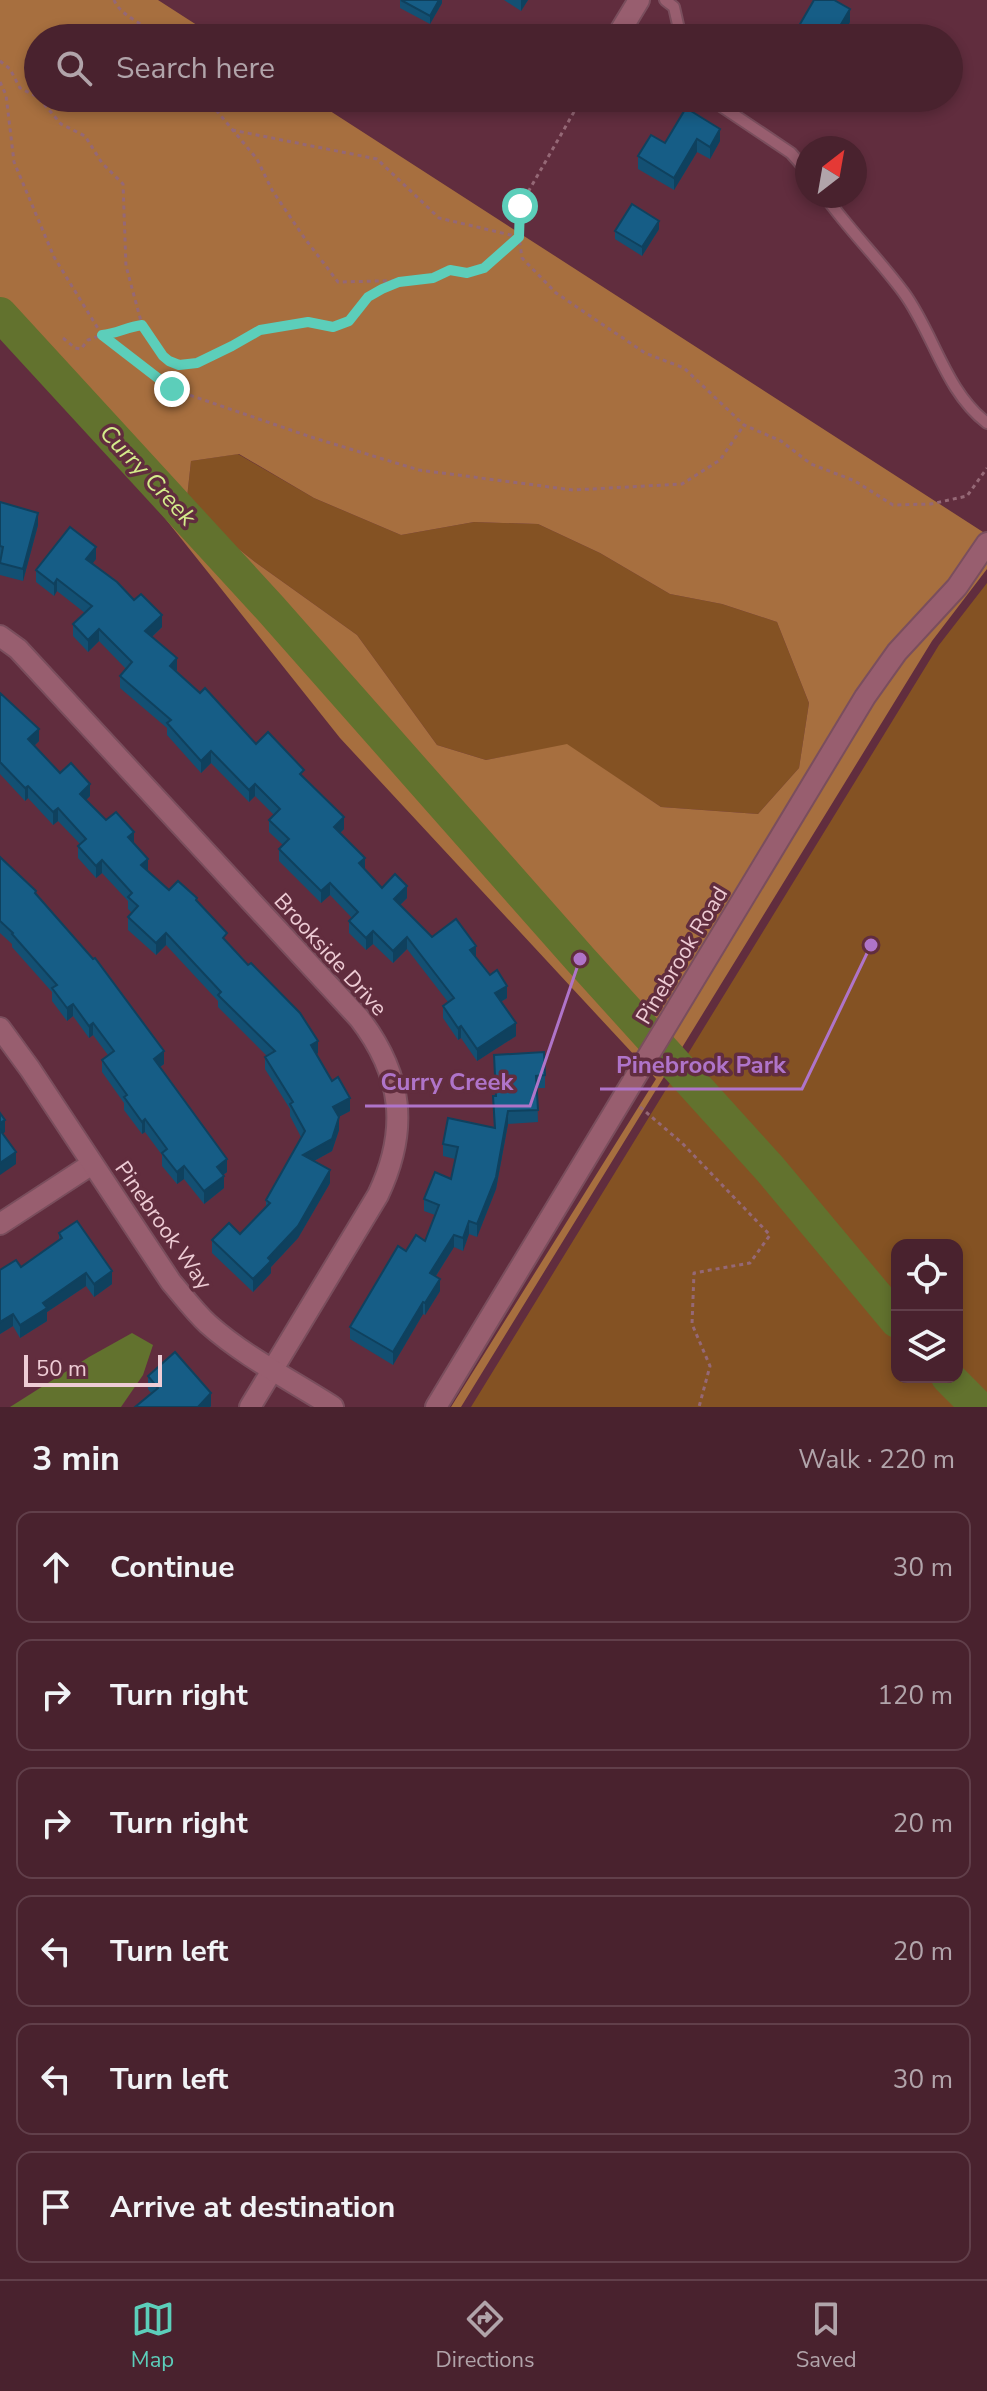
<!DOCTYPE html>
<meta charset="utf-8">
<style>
body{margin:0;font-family:"Nunito Sans",sans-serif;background:#502a36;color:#f1f3f6}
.controls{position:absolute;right:24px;bottom:24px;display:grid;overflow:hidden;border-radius:16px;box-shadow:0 4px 12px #0003}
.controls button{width:72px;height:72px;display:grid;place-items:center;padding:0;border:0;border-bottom:2px solid #613f4a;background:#49222e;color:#f1f3f6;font:40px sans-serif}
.compass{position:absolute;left:795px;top:136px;width:72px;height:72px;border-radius:50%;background:#49222e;box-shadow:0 4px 12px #0003;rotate:31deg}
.scale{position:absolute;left:24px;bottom:20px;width:138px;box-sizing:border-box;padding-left:8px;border:4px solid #eeccd5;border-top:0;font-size:22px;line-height:28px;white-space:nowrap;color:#eeccd5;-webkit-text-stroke:6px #612d3e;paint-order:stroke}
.stop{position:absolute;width:24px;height:24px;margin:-18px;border:6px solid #5cceba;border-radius:50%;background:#fff}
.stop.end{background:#5cceba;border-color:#fff;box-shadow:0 2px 8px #0008}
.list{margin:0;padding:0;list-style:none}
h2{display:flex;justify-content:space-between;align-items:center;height:104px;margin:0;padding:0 32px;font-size:34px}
h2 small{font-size:26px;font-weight:400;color:#b1a4aa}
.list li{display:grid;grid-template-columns:52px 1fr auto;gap:24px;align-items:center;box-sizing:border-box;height:112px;margin:0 16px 16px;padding:0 16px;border:2px solid #613f4a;border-radius:16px}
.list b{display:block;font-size:30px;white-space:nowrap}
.list em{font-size:26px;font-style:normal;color:#b1a4aa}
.icon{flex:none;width:44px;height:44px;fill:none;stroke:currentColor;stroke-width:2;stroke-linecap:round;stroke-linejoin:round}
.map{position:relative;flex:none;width:987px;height:1407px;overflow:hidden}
.search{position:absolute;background:#49222e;box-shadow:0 4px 12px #0003;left:24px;right:24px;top:24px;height:88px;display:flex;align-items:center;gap:20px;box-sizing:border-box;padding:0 28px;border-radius:44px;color:#b1a4aa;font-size:30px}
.sheet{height:872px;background:#49222e}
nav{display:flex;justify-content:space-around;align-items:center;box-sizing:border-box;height:112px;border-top:2px solid #613f4a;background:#49222e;font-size:22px;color:#b1a4aa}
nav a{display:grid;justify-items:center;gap:4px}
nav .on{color:#5cceba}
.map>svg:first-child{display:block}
</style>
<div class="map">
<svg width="987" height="1407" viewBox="0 0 987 1407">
<rect width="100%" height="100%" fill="#612d3e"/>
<!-- green -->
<g fill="#845223" fill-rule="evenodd">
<path d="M238 454 314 498 401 535 474 522 538 524 600 553 670 594 722 604 777 622 809 703 799 768 758 814 661 807 567 745 486 760 437 745 357 635 255 562 186 507 191 461Z"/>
<path d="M987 583V1407H471L939 645ZM897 1245H957V1377H897Z"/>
</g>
<!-- forest -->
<g fill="#a76f3f" fill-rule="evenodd">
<path d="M0 0H158L217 38H38V98H310L983 532 950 581 890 645 867 675 636 1057 340 738 89 423 0 325ZM239 454 314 498 401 535 474 522 538 524 600 553 670 594 722 604 777 622 809 703 799 768 758 814 661 807 567 744 486 760 437 745 357 635 255 562 186 507 191 461Z"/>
<path d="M987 561V569L932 641 461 1407H451L656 1079 650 1072 883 686C916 643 958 608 987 561Z"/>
</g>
<!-- water -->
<path fill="#62722e" d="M132 1333 153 1345 143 1375 121 1407H10L89 1357Z"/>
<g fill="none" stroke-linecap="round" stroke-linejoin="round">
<!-- river -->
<g stroke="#62722e" stroke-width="34">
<path d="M0 314 270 608 580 959 770 1169 897 1321"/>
<path d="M948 1377 978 1407"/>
</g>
<defs>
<g id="lane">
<path d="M665 0 674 7 681 38"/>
<path d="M709 98 791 153 807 171"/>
<path d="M825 196C849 230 879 259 904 293 934 334 945 391 987 423"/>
</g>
<g id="street">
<path d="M616 38 639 0"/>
<path d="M0 636 18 649 359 1018C403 1075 409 1130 378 1195L250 1407"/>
<path d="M0 1224 92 1164"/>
</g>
<g id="secondary">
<path d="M0 1028 30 1069 171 1282C183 1296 194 1311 208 1324 245 1357 291 1380 333 1407"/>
<path d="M436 1407 865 697 897 652 957 587 987 543"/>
</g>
</defs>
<!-- lane casing -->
<use href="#lane" stroke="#7a4e5d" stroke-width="14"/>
<!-- street casing -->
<use href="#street" stroke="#7a4e5d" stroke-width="24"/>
<!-- secondary casing -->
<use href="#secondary" stroke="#7a4e5d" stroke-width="24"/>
<!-- path -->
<g stroke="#956876" stroke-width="3" stroke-dasharray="4 4" stroke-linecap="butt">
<path d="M114 0C121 17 146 24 159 38"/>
<path d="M0 61 10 69 20 88 38 97"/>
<path d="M0 82 6 95 14 162 54 257 102 335 172 389 311 437 419 470 573 490 682 484 720 460 744 425"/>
<path d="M39 98 61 124 85 136 102 163 123 184 126 266 142 325 153 338 163 356 179 365 197 363 232 346 260 330 308 322 333 327 349 321 368 297 399 282"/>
<path d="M206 98 257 159 272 190 303 236 338 282 420 280 433 278 450 270 467 273 484 268 519 237"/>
<path d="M582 98 520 206 519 237 522 258 556 293 645 353 684 368 744 425 781 441 811 464 855 481 893 505 931 504 967 496 987 468"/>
<path d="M232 130 377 159 439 218 519 237"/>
<path d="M63 338 75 348 81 349 88 340 102 335 116 334 122 328 142 325"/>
<path d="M640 1107 682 1143 770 1235 750 1263 694 1273 692 1324 710 1366 699 1407"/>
</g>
<!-- lane -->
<use href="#lane" stroke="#985e6f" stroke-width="10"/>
<!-- street -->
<use href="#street" stroke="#985e6f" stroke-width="20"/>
<!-- secondary -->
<use href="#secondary" stroke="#985e6f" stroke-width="20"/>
</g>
<!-- wall -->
<g fill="#135073">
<path d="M400 0H442V3L430 24 400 8Z"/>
<path d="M504 0H528L521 11Z"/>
<path d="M850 22 840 38H796V31Z"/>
<path d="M686 108 720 141 710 159 697 152 674 190 638 169V156L665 143Z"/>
<path d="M659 229 642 256 615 239V231Z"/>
<path d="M0 502 38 525 23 581 0 575Z"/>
<path d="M96 559 92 564 162 627 152 637 177 670 176 671 256 744 304 778 344 829 340 833 365 869 382 888 407 898 400 905 432 937 476 957 507 998 501 1002 516 1036 477 1061 461 1038 458 1040 443 1018V1006L448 1002 407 949 393 963 373 944 366 950 349 933V921L352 918 330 895 321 903 279 861V849L283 845 269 832V820L274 815 255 796 249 802 211 763 201 773 167 735V728L120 688V676L126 669 99 641 88 652 73 636V624L85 613 57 591 54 596 36 582V570Z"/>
<path d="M0 693 39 741 34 746 60 773 90 796 86 800 106 820 134 844 148 871 169 890 197 901 227 943 318 1053 316 1054 350 1111 338 1117 339 1130 332 1151 314 1161 330 1183 298 1238 271 1267V1273L253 1292 212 1253V1240L240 1234 266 1208V1200L301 1137 290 1116V1109L265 1069V1057L267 1056 218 1007V1001L166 945 156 955 128 930V917L132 913 128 909V901L102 873 96 878 78 858V846L80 844 58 821 53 825 28 798 25 801 0 774Z"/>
<path d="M0 857 36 895 164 1064 160 1067 227 1172 223 1175 224 1188 204 1204 184 1179 177 1184 162 1166V1155L145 1132 142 1134 124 1110V1103L102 1072V1060L108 1055 93 1035 89 1038 73 1016 67 1021 52 1001V992L12 947V944L0 933Z"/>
<path d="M494 1055 545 1075V1088H537L538 1122 508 1124 496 1189 477 1237 469 1234 463 1251 454 1247 436 1276 440 1291 425 1315 423 1314 393 1365 350 1339V1327L406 1251 425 1241 435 1215 424 1211V1199L451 1179 455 1159 443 1156V1144L494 1127 493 1096H495Z"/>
<path d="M59 1233 112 1284 94 1297 86 1286 47 1312V1321L20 1338 13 1326 0 1334V1270L21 1267 59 1240Z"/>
<path d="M148 1376 211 1406 210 1407H135L151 1393 148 1389Z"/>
</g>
<!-- shaded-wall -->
<g fill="#0f415e">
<path d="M439 0H442V3L430 24V16Z"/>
<path d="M521 0H528L521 11Z"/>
<path d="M850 9V22L840 38H833Z"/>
<path d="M720 129V141L710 159V147Z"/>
<path d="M697 139V152L674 190V178Z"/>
<path d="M659 221V229L642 256V247Z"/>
<path d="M38 513V525L23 581V569Z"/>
<path d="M96 547V559L86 572V559Z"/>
<path d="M57 579V591L54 596V584Z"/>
<path d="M162 615V627L145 643V631Z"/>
<path d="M99 629V641L88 652V640Z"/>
<path d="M177 658V670L170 678V666Z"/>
<path d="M39 729V741L28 752V739Z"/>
<path d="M211 751V763L201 773V761Z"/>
<path d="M90 784V796L80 806V794Z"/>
<path d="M255 784V796L249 802V790Z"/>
<path d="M28 786V798L25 801V788Z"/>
<path d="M58 808V821L53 825V812Z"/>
<path d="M344 817V829L334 839V827Z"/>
<path d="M134 832V844L128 837Z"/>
<path d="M365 858V870L359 863Z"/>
<path d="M148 859V871L141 865Z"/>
<path d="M102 860V873L96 878V866Z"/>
<path d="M330 883V895L321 903V891Z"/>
<path d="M407 886V898L394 911V899Z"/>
<path d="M373 931V944L366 950V938Z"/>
<path d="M166 933V945L156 955V943Z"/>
<path d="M407 937V949L393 963V951Z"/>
<path d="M476 946V958L470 950Z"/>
<path d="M507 986V998L495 1005V993Z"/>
<path d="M73 1004V1016L67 1021V1008Z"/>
<path d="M93 1023V1035L89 1038V1026Z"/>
<path d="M516 1023V1036L477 1061V1049Z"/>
<path d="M461 1026V1038L458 1040V1028Z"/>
<path d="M318 1041V1053L311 1058V1045Z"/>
<path d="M164 1051V1064L154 1071V1059Z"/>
<path d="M350 1098V1111L333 1120V1107Z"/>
<path d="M508 1111V1124L496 1189 477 1237V1224Z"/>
<path d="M339 1117V1130L332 1151 303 1167V1155Z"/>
<path d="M145 1119V1132L142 1134V1122Z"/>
<path d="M5 1120V1132L0 1136V1123Z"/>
<path d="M16 1152V1164L0 1175V1163Z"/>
<path d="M227 1159V1172L217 1179V1167Z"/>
<path d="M184 1166V1179L177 1184V1172Z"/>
<path d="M330 1170V1183L298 1238 271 1267V1273L253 1292V1279Z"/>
<path d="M224 1176V1188L204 1204V1191Z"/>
<path d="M469 1221V1234L463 1251V1238Z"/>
<path d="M454 1235V1247L430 1285V1273Z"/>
<path d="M112 1271V1284L94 1297V1284Z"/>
<path d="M86 1273V1286L47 1312V1321L20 1338V1325L43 1303Z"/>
<path d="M440 1279V1291L425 1315V1303Z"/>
<path d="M423 1302V1314L393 1365V1352Z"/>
<path d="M13 1314V1326L0 1334V1322Z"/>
<path d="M211 1393V1406L210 1407H198Z"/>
</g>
<!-- building -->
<g fill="#165d86" stroke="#0f415e" stroke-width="2">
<path d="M401 0H439L430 16Z"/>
<path d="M814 0H834L850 9 833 38H808L796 31Z"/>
<path d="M686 108 720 129 710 147 697 139 674 178 638 156 651 135 665 143Z"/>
<path d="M632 204 659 221 642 247 615 231Z"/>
<path d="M0 502 38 513 23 569 0 563 3 547 0 546Z"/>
<path d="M70 527 96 547 86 559 117 582 134 600 141 594 162 615 145 631 177 658 170 666 200 693 205 688 256 744 268 732 304 770 300 774 344 817 334 827 365 858 359 863 382 888 395 874 407 886 394 899 432 937 456 919 476 946 470 950 490 975 497 970 507 986 495 993 516 1023 477 1049 461 1026 458 1028 443 1006 454 998 407 937 393 951 373 931 366 938 349 921 358 912 330 883 321 891 279 849 289 839 269 820 280 809 255 784 249 790 211 751 201 761 167 723 171 720 120 676 132 662 99 629 88 640 73 624 92 606 57 579 54 584 36 570Z"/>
<path d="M0 693 39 729 28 739 60 773 71 763 90 784 80 794 106 820 116 812 134 832 128 837 148 859 141 865 169 890 178 881 197 898 196 900 227 933 223 938 248 965 251 963 300 1013 318 1041 311 1045 332 1081 338 1077 350 1098 333 1107 339 1117 332 1139 303 1155 330 1170 298 1226 268 1258 271 1261 253 1279 212 1240 229 1223 240 1234 270 1203 266 1200 305 1131 290 1104 293 1102 265 1057 275 1051 218 995 221 992 166 933 156 943 128 917 138 906 128 897 132 893 102 860 96 866 78 846 86 839 58 808 53 812 28 786 25 788 0 762Z"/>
<path d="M0 857 36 891 35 893 93 959 95 958 164 1051 154 1059 227 1159 217 1167 224 1176 204 1191 184 1166 177 1172 162 1153 167 1149 145 1119 142 1122 124 1097 127 1095 102 1060 114 1051 93 1023 89 1026 73 1004 67 1008 52 988 57 985 12 934 13 933 0 921Z"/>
<path d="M544 1052 545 1075 536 1076 538 1110 508 1111 496 1177 477 1224 469 1221 463 1238 454 1235 430 1273 440 1279 425 1303 423 1302 393 1352 350 1327 398 1246 406 1251 416 1235 425 1241 439 1205 424 1199 435 1172 451 1179 458 1147 443 1144 448 1118 495 1128 493 1096H496L494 1055Z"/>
<path d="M0 1113 5 1120 0 1123Z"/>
<path d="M0 1130 16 1152 0 1163Z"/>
<path d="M77 1221 112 1271 94 1284 86 1273 43 1303 47 1308 20 1325 13 1314 0 1322V1270L16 1260 21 1267 62 1238 59 1233Z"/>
<path d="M175 1352 211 1393 198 1407H135L158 1388 148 1376Z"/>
</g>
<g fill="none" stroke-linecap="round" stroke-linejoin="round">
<!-- route -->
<path stroke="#5cceba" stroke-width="10" d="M172 389 102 335C116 334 127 327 142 325L163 356 169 361 179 365 197 363 232 346 260 330 308 322 333 327 349 321 368 297 382 289 399 282 433 278 450 270 467 273 484 268 519 237 520 206"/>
</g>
<g text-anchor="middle" stroke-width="7" stroke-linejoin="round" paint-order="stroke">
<!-- street labels -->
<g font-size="22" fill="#eeccd5" stroke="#612d3e">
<text transform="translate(331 954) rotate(48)" y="8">Brookside Drive</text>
<text transform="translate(681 955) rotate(-59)" y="8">Pinebrook Road</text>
<text transform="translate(164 1225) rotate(55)" y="8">Pinebrook Way</text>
</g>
<!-- water labels -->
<g font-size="24" font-style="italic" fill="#d4ec8b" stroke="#612d3e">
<text transform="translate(148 475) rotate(47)" y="8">Curry Creek</text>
</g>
</g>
<!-- callouts -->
<path fill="none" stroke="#af74c9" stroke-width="3" d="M871 945L802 1089H600M580 959L530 1106H365"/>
<g fill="#af74c9" stroke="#612d3e" stroke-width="3">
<circle cx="871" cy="945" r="8"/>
<circle cx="580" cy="959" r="8"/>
</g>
<g font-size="24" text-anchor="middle" font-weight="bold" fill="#af74c9" stroke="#612d3e" stroke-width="7" stroke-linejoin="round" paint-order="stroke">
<text x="701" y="1073">Pinebrook Park</text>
<text x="447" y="1090">Curry Creek</text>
</g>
</svg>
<div class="controls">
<button><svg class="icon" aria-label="locate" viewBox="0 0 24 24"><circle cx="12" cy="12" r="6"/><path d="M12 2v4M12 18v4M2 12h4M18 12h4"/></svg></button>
<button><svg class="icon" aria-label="layers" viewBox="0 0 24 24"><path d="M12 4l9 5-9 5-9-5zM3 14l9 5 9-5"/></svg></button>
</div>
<svg class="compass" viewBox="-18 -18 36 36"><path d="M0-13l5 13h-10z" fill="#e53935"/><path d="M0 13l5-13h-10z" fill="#b1a4aa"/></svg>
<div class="scale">50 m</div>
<div class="stop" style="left:520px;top:206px"></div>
<div class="stop end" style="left:172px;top:389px"></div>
<div class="search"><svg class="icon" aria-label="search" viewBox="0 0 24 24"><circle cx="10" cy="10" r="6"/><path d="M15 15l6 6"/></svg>Search here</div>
</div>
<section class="sheet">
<h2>3 min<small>Walk · 220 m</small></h2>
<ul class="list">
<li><svg class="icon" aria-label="ahead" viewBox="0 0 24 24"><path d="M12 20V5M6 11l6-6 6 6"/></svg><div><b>Continue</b></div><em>30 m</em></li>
<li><svg class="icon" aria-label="right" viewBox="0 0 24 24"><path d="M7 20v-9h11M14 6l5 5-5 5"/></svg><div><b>Turn right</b></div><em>120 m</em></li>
<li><svg class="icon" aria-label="right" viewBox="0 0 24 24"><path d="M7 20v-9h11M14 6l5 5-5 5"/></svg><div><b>Turn right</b></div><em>20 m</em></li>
<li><svg class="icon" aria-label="left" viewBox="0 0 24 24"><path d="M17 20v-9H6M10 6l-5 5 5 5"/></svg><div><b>Turn left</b></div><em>20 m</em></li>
<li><svg class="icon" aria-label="left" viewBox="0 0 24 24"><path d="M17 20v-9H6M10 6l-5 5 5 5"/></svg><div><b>Turn left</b></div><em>30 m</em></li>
<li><svg class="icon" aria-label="arrive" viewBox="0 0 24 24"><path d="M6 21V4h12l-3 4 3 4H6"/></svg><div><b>Arrive at destination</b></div></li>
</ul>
</section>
<nav>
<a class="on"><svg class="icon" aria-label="map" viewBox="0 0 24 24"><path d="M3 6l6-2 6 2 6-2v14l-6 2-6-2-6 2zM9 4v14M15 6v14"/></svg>Map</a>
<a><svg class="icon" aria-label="directions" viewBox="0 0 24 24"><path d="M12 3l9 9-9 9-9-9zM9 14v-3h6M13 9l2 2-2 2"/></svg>Directions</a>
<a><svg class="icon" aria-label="saved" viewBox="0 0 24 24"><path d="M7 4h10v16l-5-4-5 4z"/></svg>Saved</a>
</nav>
